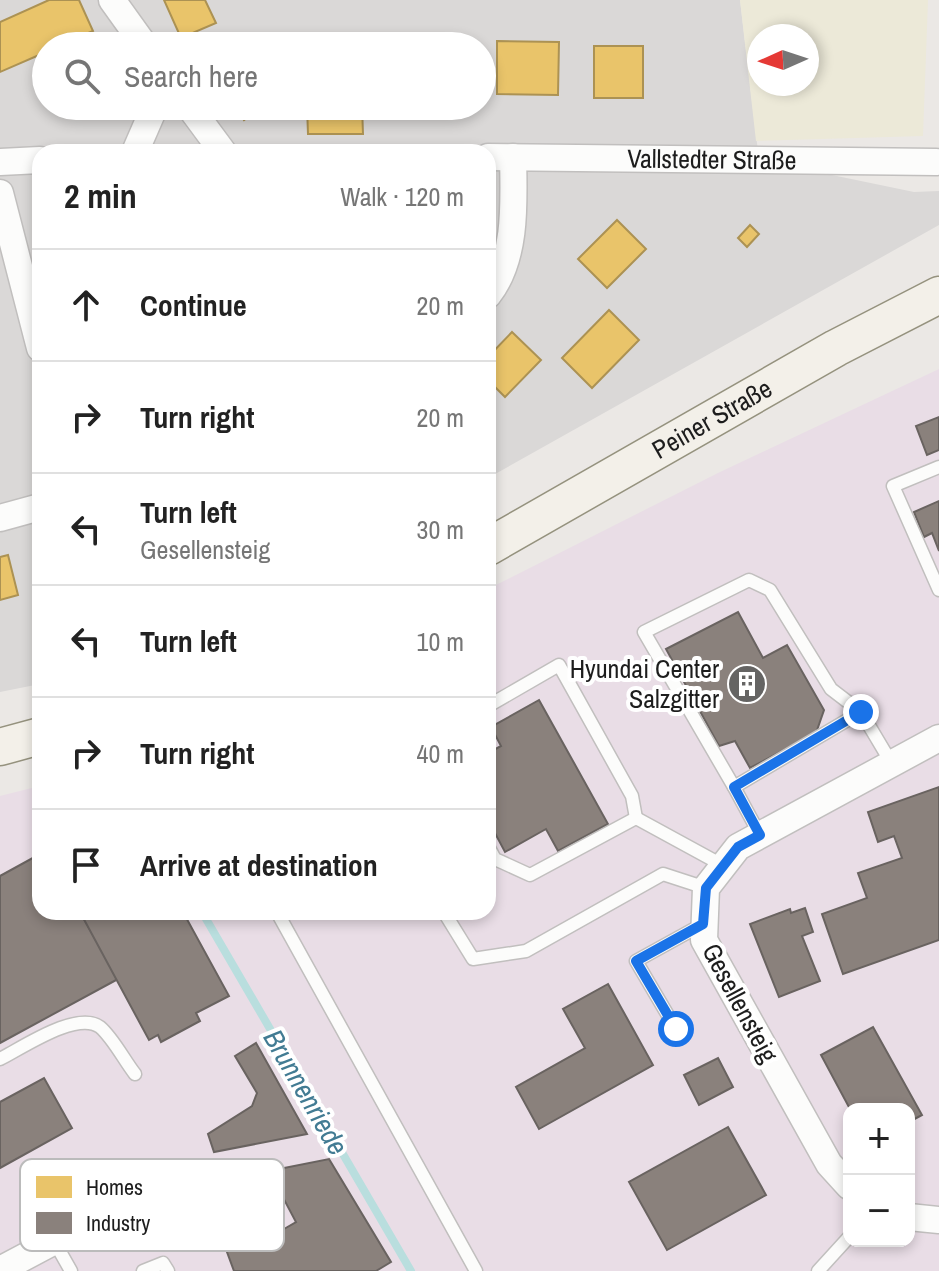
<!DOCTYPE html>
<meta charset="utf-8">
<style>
body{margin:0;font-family:"Archivo Narrow",sans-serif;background:#f2f2f2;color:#222}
.controls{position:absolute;right:24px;bottom:24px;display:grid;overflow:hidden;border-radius:16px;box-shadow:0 4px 12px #0003}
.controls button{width:72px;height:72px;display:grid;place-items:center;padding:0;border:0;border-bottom:2px solid #e0e0e0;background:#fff;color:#222;font:40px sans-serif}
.compass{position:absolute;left:747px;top:24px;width:72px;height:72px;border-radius:50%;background:#fff;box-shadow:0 4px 12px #0003;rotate:267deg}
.stop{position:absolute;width:24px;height:24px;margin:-18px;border:6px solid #1a73e8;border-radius:50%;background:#fff}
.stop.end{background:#1a73e8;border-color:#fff;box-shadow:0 2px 8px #0008}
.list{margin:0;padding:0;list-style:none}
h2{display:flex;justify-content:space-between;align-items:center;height:104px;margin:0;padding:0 32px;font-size:34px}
h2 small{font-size:26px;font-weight:400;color:#767676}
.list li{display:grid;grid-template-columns:52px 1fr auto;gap:24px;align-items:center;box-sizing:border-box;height:112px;padding:0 32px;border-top:2px solid #e0e0e0}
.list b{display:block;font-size:30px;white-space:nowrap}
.list p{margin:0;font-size:26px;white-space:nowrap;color:#767676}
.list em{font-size:26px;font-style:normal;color:#767676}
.icon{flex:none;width:44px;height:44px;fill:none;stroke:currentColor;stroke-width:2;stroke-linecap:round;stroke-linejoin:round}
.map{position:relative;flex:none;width:939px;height:1271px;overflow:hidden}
.search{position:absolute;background:#fff;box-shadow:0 4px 12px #0003;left:32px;top:32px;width:464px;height:88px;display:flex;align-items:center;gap:20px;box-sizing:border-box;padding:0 28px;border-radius:44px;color:#767676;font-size:30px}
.panel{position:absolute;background:#fff;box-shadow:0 4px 12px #0003;left:32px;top:144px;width:464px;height:776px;border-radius:24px}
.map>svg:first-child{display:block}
</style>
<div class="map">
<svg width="939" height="1271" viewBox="0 0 939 1271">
<rect width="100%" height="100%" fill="#ebe8e5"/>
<!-- residential -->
<path fill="#dad8d7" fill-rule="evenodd" d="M0 0H740L759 160 914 192 939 191V225L488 478V152H40V684L0 692ZM46 46H482V106H46Z"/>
<!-- industrial -->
<path fill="#e9dde6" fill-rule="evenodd" d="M939 369V1271H0V796L40 786V912H488V589L718 473ZM849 1109H909V1241H849Z"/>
<!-- farmland -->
<path fill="#ece9d8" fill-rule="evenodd" d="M740 0H928L923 136 756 141ZM759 36H807V84H759Z"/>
<!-- homes -->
<g fill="#e9c46a" stroke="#ac9253" stroke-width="2">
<path d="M49 0H79L93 31 58 46H46V52L0 72V22Z"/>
<path d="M164 0H205L216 23 181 38Z"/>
<path d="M497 41 559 42 558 95 497 94Z"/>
<rect x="594" y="46" width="49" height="52"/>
<path d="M234 106H263L244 120Z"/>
<path d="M307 106H362L363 134H308Z"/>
<path d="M617 220 646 249 607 288 578 259Z"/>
<path d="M750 225 759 234 747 247 738 238Z"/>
<path d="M609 310 639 340 592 388 562 358Z"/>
<path d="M512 332 541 360 505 397 488 380V357Z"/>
<path d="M8 555 18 595 0 600V557Z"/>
</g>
<!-- industry -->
<g fill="#8a817c" stroke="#696360" stroke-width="2">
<path d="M939 417V450L927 455 916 426Z"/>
<path d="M939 501V551L932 533 924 537 914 512Z"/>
<path d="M738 612 763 658 787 645 824 710 816 733 750 768 735 741 719 746 666 649Z"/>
<path d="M539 700 608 824 558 851 546 829 505 852 488 820V753L501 746 491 727Z"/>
<path d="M939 787V940L843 974 822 914 867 898 858 873 902 858 894 836 878 842 868 812Z"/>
<path d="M40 854V912H80L118 979 0 1043V876Z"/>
<path d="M805 908 813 932 802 936 820 981 779 997 750 924 790 909 791 913Z"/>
<path d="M80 912H183L229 996 196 1013 200 1021 161 1042 158 1035 149 1040Z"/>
<path d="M608 984 653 1065 539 1129 516 1087 585 1048 563 1009Z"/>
<path d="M873 1027 922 1115 909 1122V1109H850L821 1055Z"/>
<path d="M256 1043 307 1134 214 1152 208 1134 252 1106 257 1093 235 1056Z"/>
<path d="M718 1058 733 1087 699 1105 684 1075Z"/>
<path d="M44 1078 72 1128 0 1168V1102Z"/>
<path d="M728 1127 766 1195 667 1250 629 1182Z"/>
<path d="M329 1159 391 1262 376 1271H234L220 1233 229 1204 243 1194 264 1227 278 1219 284 1229 296 1222 269 1171Z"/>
</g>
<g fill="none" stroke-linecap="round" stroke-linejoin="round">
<!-- stream -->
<path stroke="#b9dede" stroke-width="8" d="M202 912 411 1271"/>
<defs>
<g id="service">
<path d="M939 467 893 486 939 590"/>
<path d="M488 706 559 665 632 796 636 818"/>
<path d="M734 787 644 632 749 580 770 590 831 689 861 712"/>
<path d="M760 835 734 787 861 712 892 764"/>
<path d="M488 846 495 859 530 875 636 818 724 866"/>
<path d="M277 912 476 1271"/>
<path d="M444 912 473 959 526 951 663 874 706 888"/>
<path d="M676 1029 636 961 703 924"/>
<path d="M0 1059C22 1048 77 1010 100 1027 113 1038 124 1060 135 1074"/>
<path d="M54 1241 71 1271"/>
<path d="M143 1271 163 1263 168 1271"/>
<path d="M818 1271 849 1237"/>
</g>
<g id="minor">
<path d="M112 0 145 46"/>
<path d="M189 106 223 152"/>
<path d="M135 152 155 106"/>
<path id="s1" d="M488 157 936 162"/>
<path d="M0 162 40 160"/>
<path d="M0 193 40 348"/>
<path d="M488 295C517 259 514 202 513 157"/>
<path d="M0 518 40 507"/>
<path d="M849 1186 829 1164 704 940 706 888 738 847 939 738"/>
<path d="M909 1217 939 1220"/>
<path d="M0 1270 81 1227 114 1180"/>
</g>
<g id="secondary">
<path id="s2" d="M488 547 836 348 939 295"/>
<path d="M0 747 40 736"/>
</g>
</defs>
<!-- service casing -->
<use href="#service" stroke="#c1bfbe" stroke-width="15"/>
<!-- minor casing -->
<use href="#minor" stroke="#c1bfbe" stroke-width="29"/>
<!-- secondary casing -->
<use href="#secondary" stroke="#95927e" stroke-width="39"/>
<!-- service -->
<use href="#service" stroke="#fcfcfb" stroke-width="12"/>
<!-- minor -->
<use href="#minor" stroke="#fcfcfb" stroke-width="26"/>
<!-- secondary -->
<use href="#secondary" stroke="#f3f0e9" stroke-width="36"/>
</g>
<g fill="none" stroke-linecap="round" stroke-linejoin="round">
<!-- route -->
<path stroke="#1a73e8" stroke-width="10" d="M676 1029 636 961 703 924 706 888 738 847 760 835 734 787 861 712"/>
</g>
<!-- icons -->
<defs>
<symbol id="building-disc" viewBox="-11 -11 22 22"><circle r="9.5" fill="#656463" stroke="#fff"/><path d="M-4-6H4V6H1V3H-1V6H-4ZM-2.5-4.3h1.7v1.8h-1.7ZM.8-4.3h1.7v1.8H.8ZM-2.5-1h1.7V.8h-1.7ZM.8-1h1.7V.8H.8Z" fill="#fff"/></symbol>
</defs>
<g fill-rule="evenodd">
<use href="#building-disc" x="725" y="662" width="44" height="44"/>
</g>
<g text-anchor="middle" stroke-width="8" stroke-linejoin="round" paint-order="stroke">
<!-- street labels -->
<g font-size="26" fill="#1d1d1d" stroke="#fff">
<text dy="9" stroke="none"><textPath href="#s1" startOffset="224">Vallstedter Straße</textPath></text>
<text dy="9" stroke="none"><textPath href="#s2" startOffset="258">Peiner Straße</textPath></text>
<text transform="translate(740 1003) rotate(62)" y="9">Gesellensteig</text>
</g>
<!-- poi labels -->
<g font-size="26" fill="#1d1d1d" stroke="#fff" text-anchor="end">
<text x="719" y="678">Hyundai Center<tspan x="719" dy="30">Salzgitter</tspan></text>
</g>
<!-- water labels -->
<g font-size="28" font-style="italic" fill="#427b93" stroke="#fff">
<text transform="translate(306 1092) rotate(60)" y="10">Brunnenriede</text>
</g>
</g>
<!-- legend -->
<rect x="20" y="1159" width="264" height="92" rx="12" fill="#fff" stroke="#bbb" stroke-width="2"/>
<rect x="36" y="1176" width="36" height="22" fill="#e9c46a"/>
<rect x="36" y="1212" width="36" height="22" fill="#8a817c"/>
<g font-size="22" fill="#1d1d1d">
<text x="86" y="1195">Homes</text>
<text x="86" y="1231">Industry</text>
</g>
</svg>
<div class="controls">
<button>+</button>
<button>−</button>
</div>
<svg class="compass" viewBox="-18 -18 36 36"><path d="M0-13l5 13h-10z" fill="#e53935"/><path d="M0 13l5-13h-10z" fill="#767676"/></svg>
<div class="stop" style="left:676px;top:1029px"></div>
<div class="stop end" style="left:861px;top:712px"></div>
<div class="search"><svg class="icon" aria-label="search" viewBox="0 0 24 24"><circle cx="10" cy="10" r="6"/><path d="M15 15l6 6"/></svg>Search here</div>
<section class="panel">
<h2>2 min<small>Walk · 120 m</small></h2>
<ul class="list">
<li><svg class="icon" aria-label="ahead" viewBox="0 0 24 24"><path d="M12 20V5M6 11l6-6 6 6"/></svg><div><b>Continue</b></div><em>20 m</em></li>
<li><svg class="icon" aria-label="right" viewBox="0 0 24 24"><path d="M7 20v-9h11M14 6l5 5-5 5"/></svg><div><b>Turn right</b></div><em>20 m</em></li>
<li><svg class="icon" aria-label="left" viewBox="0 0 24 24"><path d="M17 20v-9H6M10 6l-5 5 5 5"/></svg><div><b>Turn left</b><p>Gesellensteig</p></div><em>30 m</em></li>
<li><svg class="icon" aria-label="left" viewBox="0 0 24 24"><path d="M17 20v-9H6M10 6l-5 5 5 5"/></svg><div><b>Turn left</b></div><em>10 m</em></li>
<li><svg class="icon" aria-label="right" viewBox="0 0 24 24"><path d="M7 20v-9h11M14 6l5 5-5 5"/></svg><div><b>Turn right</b></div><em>40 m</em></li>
<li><svg class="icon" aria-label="arrive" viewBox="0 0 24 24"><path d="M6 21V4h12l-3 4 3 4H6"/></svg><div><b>Arrive at destination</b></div></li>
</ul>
</section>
</div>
